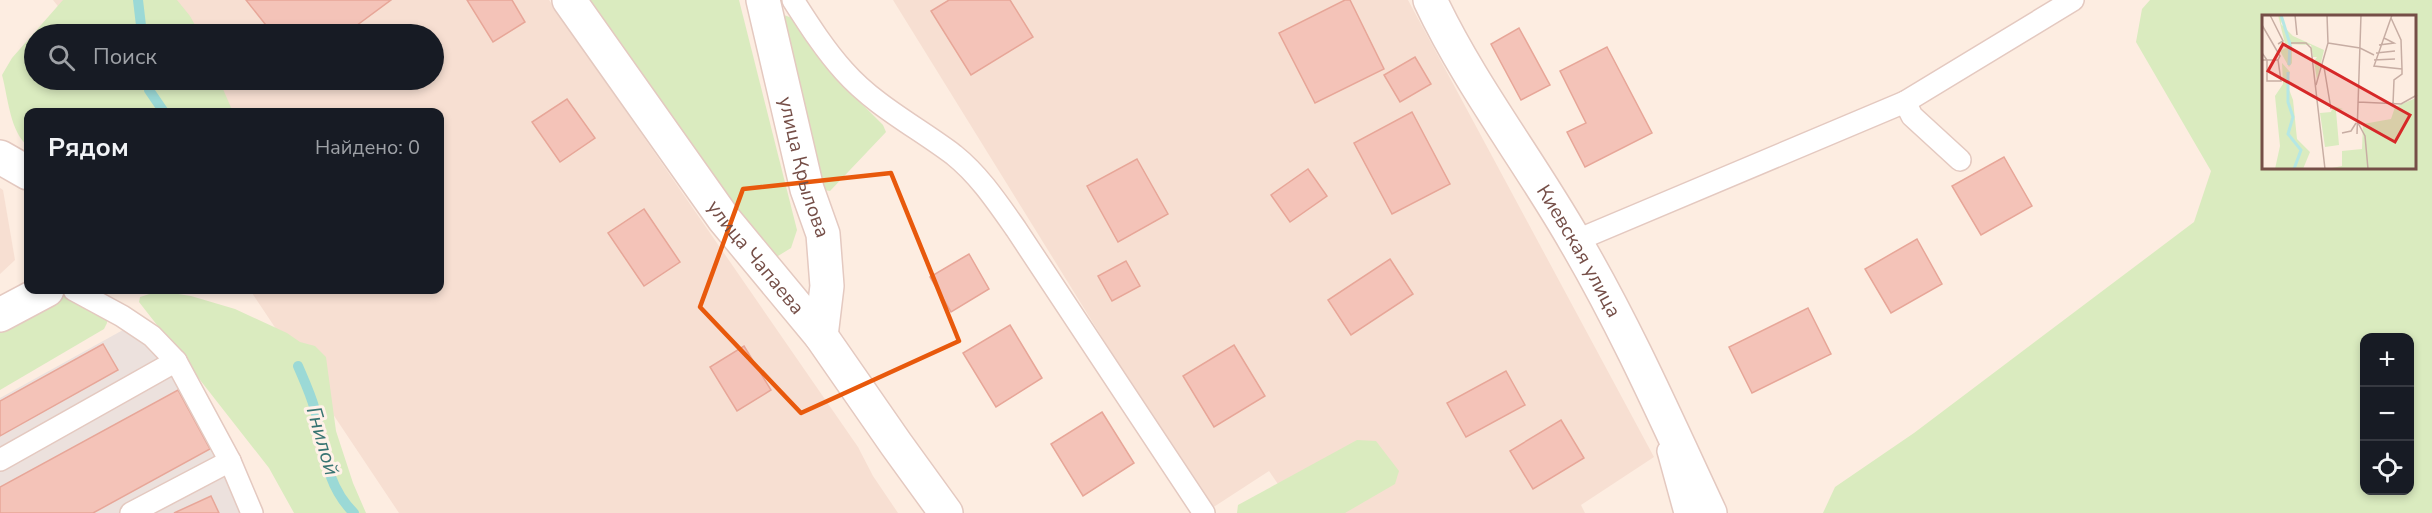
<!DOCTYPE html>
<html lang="ru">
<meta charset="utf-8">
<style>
body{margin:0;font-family:"Nunito Sans",sans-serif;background:#242831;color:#f1f3f6}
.controls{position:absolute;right:18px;bottom:18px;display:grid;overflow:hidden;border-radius:12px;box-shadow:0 3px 9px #0003}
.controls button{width:54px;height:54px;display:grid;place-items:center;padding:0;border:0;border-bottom:2px solid #363941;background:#171b24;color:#f1f3f6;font:30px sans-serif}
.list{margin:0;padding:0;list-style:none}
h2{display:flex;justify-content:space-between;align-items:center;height:78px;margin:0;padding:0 24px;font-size:26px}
h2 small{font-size:20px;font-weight:400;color:#9ea1a6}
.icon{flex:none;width:33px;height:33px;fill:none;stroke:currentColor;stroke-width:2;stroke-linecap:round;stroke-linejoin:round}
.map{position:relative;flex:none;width:2432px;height:513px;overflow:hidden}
.search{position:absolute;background:#171b24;box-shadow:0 3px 9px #0003;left:24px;top:24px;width:420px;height:66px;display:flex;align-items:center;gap:15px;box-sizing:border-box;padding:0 21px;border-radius:33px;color:#9ea1a6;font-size:22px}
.panel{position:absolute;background:#171b24;box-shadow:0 3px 9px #0003;left:24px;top:108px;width:420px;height:186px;border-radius:12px}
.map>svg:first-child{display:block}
</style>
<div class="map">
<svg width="2432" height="513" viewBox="0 0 2432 513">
<rect width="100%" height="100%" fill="#fdede1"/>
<!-- residential -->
<g fill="#f7dfd2">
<path d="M53 0H549L858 447 873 476 898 513H399L250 290H440V112H132L110 80H434V34H80Z"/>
<path d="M893 0H1408L1654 457 1581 505 1585 513H1298L1269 471 1209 510Z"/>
<path d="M0 188 3 190 15 260 0 274Z"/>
</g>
<!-- industrial -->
<path fill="#ece1dd" d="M132 325 172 359 249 513H0V398Z"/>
<!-- green -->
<g fill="#daebbf" fill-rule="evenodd">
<path d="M63 0H177L190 16 200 34H34V80H219L233 112H28V146C10 132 8 97 2 75L12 58Z"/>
<path d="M586 0H739L797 230 791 248 778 256 768 258Z"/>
<path d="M2150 0H2432V513H1823L1835 487 1914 433 2194 222 2211 171 2136 42 2142 9ZM2264 16H2416V168H2264ZM2364 338H2410V490H2364Z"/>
<path d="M784 15 792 18 838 80 883 125 886 132 830 191 818 189 778 17Z"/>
<path d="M57 290H77L107 314V323L104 329 0 390V323Z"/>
<path d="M159 291 191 296 235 309 287 333 300 342 315 346 326 357 336 431 353 483 366 513H294L269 468 139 302 140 297Z"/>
<path d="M1357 440 1376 441 1399 471 1395 484 1345 513H1237L1238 505Z"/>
</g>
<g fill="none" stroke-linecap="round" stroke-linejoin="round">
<!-- stream -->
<g stroke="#9bd9d6" stroke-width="10">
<path d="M138 0 142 34"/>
<path d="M148 80 149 90 164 112"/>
<path d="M298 366C304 380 311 395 315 410 324 447 325 485 354 513"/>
</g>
</g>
<!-- building -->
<g fill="#f4c3b8" stroke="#e7a698" stroke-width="1.5">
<path d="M246 0H391L345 34H273Z"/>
<path d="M467 0H512L525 22 493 42Z"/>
<path d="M949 0H1010L1033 37 971 75 931 11Z"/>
<path d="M1345 0H1350L1384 69 1315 103 1279 33Z"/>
<path d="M1519 28 1550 85 1521 100 1491 44Z"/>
<path d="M1607 47 1652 133 1585 167 1567 132 1586 123 1560 71Z"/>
<path d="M1415 57 1431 84 1400 102 1384 75Z"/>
<path d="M567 99 595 138 560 162 532 122Z"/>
<path d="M1412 112 1450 184 1392 214 1354 143Z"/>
<path d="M2004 157 2032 206 1981 235 1952 186Z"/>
<path d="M1137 159 1168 214 1118 242 1087 186Z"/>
<path d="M1308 169 1327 196 1290 222 1271 195Z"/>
<path d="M644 209 680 262 644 286 608 233Z"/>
<path d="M1917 239 1942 284 1891 313 1865 269Z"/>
<path d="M969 254 989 289 951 312 930 277Z"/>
<path d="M1390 259 1413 294 1351 335 1328 300Z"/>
<path d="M1126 261 1140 286 1112 301 1098 276Z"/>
<path d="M1808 308 1831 354 1752 393 1729 347Z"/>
<path d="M1010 325 1042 378 996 407 963 353Z"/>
<path d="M103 344 118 370 0 436V401Z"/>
<path d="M1234 345 1265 396 1214 427 1183 376Z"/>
<path d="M744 346 771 390 737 411 710 367Z"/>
<path d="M1506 371 1525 405 1466 437 1447 403Z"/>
<path d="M178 390 210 449 93 513H0V487Z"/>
<path d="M1102 412 1134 463 1083 496 1051 444Z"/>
<path d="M1561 420 1584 458 1533 489 1510 451Z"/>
<path d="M211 496 219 513H174Z"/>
</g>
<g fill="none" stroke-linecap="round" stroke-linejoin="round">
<defs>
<g id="lane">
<path d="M793 0C809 25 825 50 844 71 875 106 917 127 954 155 979 175 997 202 1016 229L1204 513"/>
<path d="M1905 102 1912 116 1960 160"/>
<path d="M1575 241 1905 102 2073 0"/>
<path d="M74 290 122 316 152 336 176 361 230 461 252 513"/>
<path d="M1668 451 1685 513"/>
<path d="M0 460 176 361"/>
<path d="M131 513 230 461"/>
</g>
<g id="street">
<path id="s1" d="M569 0 724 219 821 336 896 444 946 513"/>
<path id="s2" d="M763 0 807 189 823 234 827 286 821 336"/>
<path id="s3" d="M1430 0C1470 85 1528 159 1575 241 1626 328 1667 421 1710 513"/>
<path d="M0 157 28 173"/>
<path d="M0 315 47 290"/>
</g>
</defs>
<!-- lane casing -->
<use href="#lane" stroke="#e4c9c0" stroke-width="24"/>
<!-- street casing -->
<use href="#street" stroke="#e4c9c0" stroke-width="36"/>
<!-- lane -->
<use href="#lane" stroke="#fff" stroke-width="21"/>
<!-- street -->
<use href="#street" stroke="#fff" stroke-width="33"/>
</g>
<!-- marked area -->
<path fill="none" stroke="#e8590c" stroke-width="4.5" stroke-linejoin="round" d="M891 173 959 341 801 413 700 307 743 189Z"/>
<g text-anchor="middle" stroke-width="6" stroke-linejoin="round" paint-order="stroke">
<!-- street labels -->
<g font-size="20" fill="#754e47" stroke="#fff1e8">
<text dy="7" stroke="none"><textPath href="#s2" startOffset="172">улица Крылова</textPath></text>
<text dy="7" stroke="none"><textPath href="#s3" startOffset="292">Киевская улица</textPath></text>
<text dy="7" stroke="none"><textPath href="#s1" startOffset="318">улица Чапаева</textPath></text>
</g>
<!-- water labels -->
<g font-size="21" font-style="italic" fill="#387472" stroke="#fff1e8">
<text transform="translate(323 441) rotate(74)" y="7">Гнилой</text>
</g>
</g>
<!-- overview -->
<g transform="translate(2262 15)">
<rect width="154" height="154" fill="#fdede1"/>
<path d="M16 0H21L19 9 31 21 62 35 55 65 52 46 55 42H51L49 30 23 29ZM30 30V48L27 52 18 36ZM20 48 28 57 25 69 31 85 35 124 48 137 41 154H13L18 131 13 81 21 69ZM154 83V154H65L80 151V136L100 134 101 109 129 104 133 92ZM71 91 81 94 74 96 77 130 63 132 58 98 69 97Z" fill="#daebbf"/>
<path fill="none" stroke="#b5e7e4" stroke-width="3" d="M19 0 28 29 27 50M26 57V87L31 102 26 119 39 135 32 154"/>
<path fill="none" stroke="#c7ada3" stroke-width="1.5" d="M8 0 21 26 16 29M33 0 35 20M130 0 112 51 140 54M129 3 139 25 140 54V59L132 65 131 89M0 10 18 41 16 45H0M29 28H44L49 33 63 154M66 28 98 33 112 40M117 30 132 28 122 23M0 38 5 45V66H19L16 45M114 38 133 36M112 45 133 44M62 52 69 94M54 70 66 28 65 0M96 87 139 89 155 80M96 108 103 121 106 154M80 118 89 116 94 108M95 119 99 0"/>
<path fill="#d62828" fill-opacity="0.15" stroke="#d62828" stroke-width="3" d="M21 29 148 100 133 127 6 56Z"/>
<rect width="154" height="154" fill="none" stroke="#754e47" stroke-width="3"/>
</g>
</svg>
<div class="controls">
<button>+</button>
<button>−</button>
<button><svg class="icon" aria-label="locate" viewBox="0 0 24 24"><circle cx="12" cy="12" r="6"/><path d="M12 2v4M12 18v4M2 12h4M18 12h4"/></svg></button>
</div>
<div class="search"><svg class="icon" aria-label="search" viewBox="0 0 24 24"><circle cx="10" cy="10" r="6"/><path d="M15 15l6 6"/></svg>Поиск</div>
<section class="panel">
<h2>Рядом<small>Найдено: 0</small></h2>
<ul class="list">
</ul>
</section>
</div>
